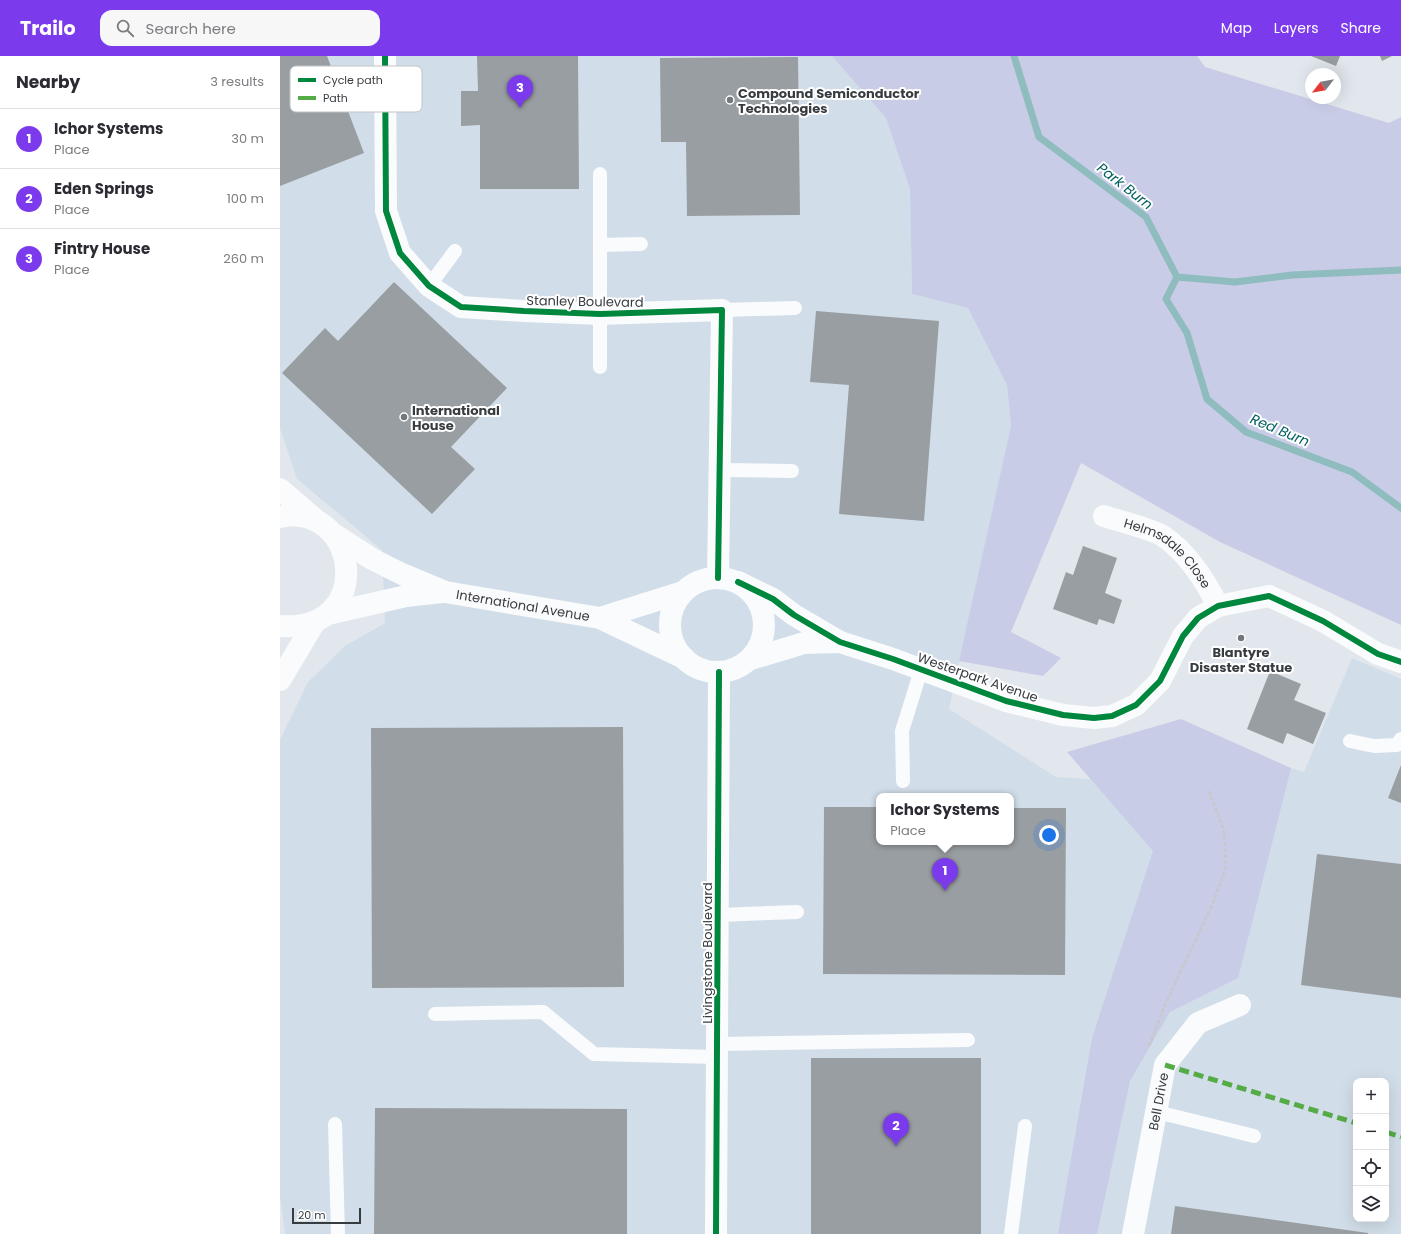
<!DOCTYPE html>
<meta charset="utf-8">
<style>
body{margin:0;font-family:Poppins,sans-serif;background:#f7f7f7;color:#2b2b33}
.controls{position:absolute;right:12px;bottom:12px;display:grid;overflow:hidden;border-radius:8px;box-shadow:0 4px 16px #0002}
.controls button{width:36px;height:36px;display:grid;place-items:center;padding:0;border:0;border-bottom:1px solid #e1e1e2;background:#fff;color:#2b2b33;font:20px sans-serif}
.compass{position:absolute;left:1025px;top:12px;width:36px;height:36px;border-radius:50%;background:#fff;box-shadow:0 4px 16px #0002;rotate:239deg}
.scale{position:absolute;left:12px;bottom:10px;width:69px;box-sizing:border-box;padding-left:4px;border:2px solid #373c40;border-top:0;font-size:11px;line-height:14px;white-space:nowrap;color:#373c40;-webkit-text-stroke:3px #fff;paint-order:stroke}
.you{position:absolute;left:769px;top:779px;width:14px;height:14px;margin:-10px;border:3px solid #fff;border-radius:50%;background:#1a73e8;box-shadow:0 0 0 6px #1a73e833}
.badge{display:grid;place-items:center;width:26px;height:26px;border-radius:50%;background:#7c3aed;color:#fff;font-size:13px;font-weight:700}
.pin{position:absolute;translate:-50% -33px;filter:drop-shadow(0 1px 2px #0008)}
.pin::after{content:'';position:absolute;top:21px;width:14px;height:12px;background:inherit;clip-path:polygon(0 0,100% 0,50% 100%)}
.popup{position:absolute;left:596px;top:737px;width:138px;height:52px;box-sizing:border-box;display:grid;place-content:center;border-radius:8px;background:#fff;filter:drop-shadow(0 1px 3px #0005);font-size:13px;white-space:nowrap;color:#7c7c81}
.popup b{font-size:15px;color:#2b2b33}
.popup::after{content:'';position:absolute;left:50%;top:100%;margin-left:-8px;border:8px solid transparent;border-top-color:#fff}
.list{margin:0;padding:0;list-style:none}
h2{display:flex;justify-content:space-between;align-items:center;height:52px;margin:0;padding:0 16px;font-size:17px}
h2 small{font-size:13px;font-weight:400;color:#7c7c81}
.list li{display:grid;grid-template-columns:26px 1fr auto;gap:12px;align-items:center;box-sizing:border-box;height:60px;padding:0 16px;border-top:1px solid #e1e1e2}
.list b{display:block;font-size:15px;white-space:nowrap}
.list p{margin:0;font-size:13px;white-space:nowrap;color:#7c7c81}
.list em{font-size:13px;font-style:normal;color:#7c7c81}
.icon{flex:none;width:22px;height:22px;fill:none;stroke:currentColor;stroke-width:2;stroke-linecap:round;stroke-linejoin:round}
.map{position:relative;flex:none;width:1121px;height:1178px;overflow:hidden}
header{display:flex;align-items:center;gap:24px;box-sizing:border-box;height:56px;padding:0 20px;background:#7c3aed;color:#fff}
header strong{font-size:19px}
nav{display:flex;gap:22px;margin-inline-start:auto;font-size:14px}
.search{width:280px;height:36px;background:#f7f7f7;display:flex;align-items:center;gap:10px;box-sizing:border-box;padding:0 14px;border-radius:12px;color:#7c7c81;font-size:15px}
main{display:flex}
aside{flex:1;background:#fff}
.map>svg:first-child{display:block}
</style>
<header>
<strong>Trailo</strong>
<div class="search"><svg class="icon" aria-label="search" viewBox="0 0 24 24"><circle cx="10" cy="10" r="6"/><path d="M15 15l6 6"/></svg>Search here</div>
<nav><a>Map</a><a>Layers</a><a>Share</a></nav>
</header>
<main>
<aside>
<h2>Nearby<small>3 results</small></h2>
<ul class="list">
<li><span class="badge">1</span><div><b>Ichor Systems</b><p>Place</p></div><em>30 m</em></li>
<li><span class="badge">2</span><div><b>Eden Springs</b><p>Place</p></div><em>100 m</em></li>
<li><span class="badge">3</span><div><b>Fintry House</b><p>Place</p></div><em>260 m</em></li>
</ul>
</aside>
<div class="map">
<svg width="1121" height="1178" viewBox="0 0 1121 1178">
<rect width="100%" height="100%" fill="#e1e7ed"/>
<!-- built -->
<path fill="#d1dde8" fill-rule="evenodd" d="M0 0H552L606 62 630 133 632 238 688 252 727 329 731 370 669 653 776 721 852 726 912 742 1011 712 1024 716 1072 602 1121 623V1178H5L0 1140V684L28 626 65 590 105 567 102 494 17 423 0 372ZM599 740H731V786H599ZM1076 1025H1106V1163H1076Z"/>
<!-- green -->
<g fill="#c9cce6">
<path d="M552 0H917L925 11 1109 67 1121 61V569L940 486 801 407 731 576 781 602 763 620 679 605 731 370 727 329 688 252 632 238 630 133 606 62Z"/>
<path d="M901 663 1011 712 958 922 890 956 850 1025 817 1178H778L812 982 873 795 787 696Z"/>
</g>
<g fill="none" stroke-linecap="round" stroke-linejoin="round">
<!-- stream -->
<g stroke="#8fbcbe" stroke-width="7">
<path d="M734 0 759 81 866 161 897 221 955 226 1012 219 1121 214"/>
<path d="M897 221 886 243 907 277 927 343 966 376 1072 416 1121 452"/>
</g>
</g>
<!-- building -->
<g fill="#999ea2">
<path d="M0 0H47L84 97 0 130Z"/>
<path d="M197 0H298L299 133H200V69L181 70V35H198Z"/>
<path d="M1031 0H1060L1056 10Z"/>
<path d="M1100 0H1112L1102 5Z"/>
<path d="M518 1 520 159 407 160 406 86H381L380 2Z"/>
<path d="M114 226 227 332 171 391 195 413 152 458 2 317 45 272 58 285Z"/>
<path d="M536 255 659 265 644 465 559 458 569 329 530 326Z"/>
<path d="M803 490 837 502 825 537 842 544 834 568 819 563 817 569 773 553 786 516 793 519Z"/>
<path d="M990 615 1021 628 1014 644 1046 657 1033 688 1007 677 1003 688 967 673Z"/>
<path d="M343 671 344 931 92 932 91 672Z"/>
<path d="M1121 709V747L1108 742Z"/>
<path d="M544 751H599V786H731V752H786L785 919 543 918Z"/>
<path d="M1037 798 1121 808V942L1021 929Z"/>
<rect x="531" y="1002" width="170" height="176"/>
<path d="M95 1052 347 1053V1178H94Z"/>
<path d="M895 1150 1088 1177V1178H891Z"/>
</g>
<g fill="none" stroke-linecap="round" stroke-linejoin="round">
<!-- path -->
<path stroke="#c6c8cb" stroke-width="2.5" stroke-dasharray="4 2" stroke-linecap="butt" d="M869 990 885 949 932 849 946 811 944 775 929 735"/>
<!-- service -->
<g stroke="#fafbfc" stroke-width="14">
<path d="M320 189 361 188"/>
<path d="M149 230 175 195"/>
<path d="M442 254 515 252"/>
<path d="M320 311V118"/>
<path d="M440 414 512 415"/>
<path d="M1070 685 1094 690 1117 689 1121 683"/>
<path d="M623 725 622 675 641 614"/>
<path d="M438 859 517 856"/>
<path d="M155 958 263 956 314 998 437 1001"/>
<path d="M437 988 688 984"/>
<path d="M877 1056 974 1080"/>
<path d="M55 1068 58 1178"/>
<path d="M731 1178 745 1070"/>
</g>
<!-- minor -->
<g stroke="#fafbfc" stroke-width="22">
<path d="M105 0 106 155 120 197 149 230 181 251 244 255 320 258 442 254 438 522"/>
<path id="s1" d="M824 460C838 465 872 473 883 480 908 497 925 524 938 550"/>
<path d="M436 1178 439 616"/>
<path id="s2" d="M853 1178 885 1009 918 967 960 949"/>
</g>
<!-- tertiary -->
<g stroke="#fafbfc" stroke-width="22">
<path d="M0 433 37 465"/>
<path d="M0 461C78 444 98 577 0 570"/>
<path id="s3" d="M52 477 92 503 122 518 165 536 320 562 404 602"/>
<circle cx="437" cy="569" r="47"/>
<path d="M458 526 493 543 514 559 560 586 613 603 726 645 783 659 814 662 832 660 856 649 880 625 903 580 918 562 938 550 989 540 1043 565 1098 598 1121 606"/>
<path d="M48 558 126 540 162 536"/>
<path d="M320 562 403 536"/>
<path d="M471 603 524 587 560 586"/>
<path d="M0 624 34 567"/>
</g>
<!-- quiet -->
<g stroke="#55ac46" stroke-width="5" stroke-dasharray="10 5" stroke-linecap="butt">
<path d="M885 1009 1076 1067"/>
<path d="M1106 1076 1121 1081"/>
</g>
<defs>
<g id="cycleway">
<path d="M105 0 106 155 120 197 149 230 181 251 244 255 320 258 442 254 438 522"/>
<path d="M458 526 493 543 514 559 560 586 613 603 726 645 783 659 814 662 832 660 856 649 880 625 903 580 918 562 938 550 989 540 1043 565 1098 598 1121 606"/>
<path d="M436 1178 439 616"/>
</g>
</defs>
<!-- cycleway casing -->
<use href="#cycleway" stroke="#fff" stroke-width="8"/>
<!-- cycleway -->
<use href="#cycleway" stroke="#00873e" stroke-width="6"/>
</g>
<!-- markers -->
<g fill="#72787d" stroke="#fff" stroke-width="1.5">
<circle cx="450" cy="44" r="4"/>
<circle cx="124" cy="361" r="4"/>
<circle cx="961" cy="582" r="4"/>
</g>
<g text-anchor="middle" stroke-width="4" stroke-linejoin="round" paint-order="stroke">
<!-- poi labels -->
<g font-size="13" font-weight="bold" fill="#373c40" stroke="#fff" text-anchor="start">
<text x="458" y="42">Compound Semiconductor<tspan x="458" dy="15">Technologies</tspan></text>
<text x="132" y="359">International<tspan x="132" dy="15">House</tspan></text>
<text x="961" y="601" text-anchor="middle">Blantyre<tspan x="961" dy="15">Disaster Statue</tspan></text>
</g>
<!-- street labels -->
<g font-size="13" fill="#373c40" stroke="#fff">
<text transform="translate(305 245) rotate(1)" y="5">Stanley Boulevard</text>
<text dy="5" stroke="none"><textPath href="#s1" startOffset="76">Helmsdale Close</textPath></text>
<text dy="5" stroke="none"><textPath href="#s3" startOffset="207">International Avenue</textPath></text>
<text transform="translate(698 621) rotate(19)" y="5">Westerpark Avenue</text>
<text transform="translate(427 897) rotate(-90)" y="5">Livingstone Boulevard</text>
<text dy="5" stroke="none"><textPath href="#s2" startOffset="135">Bell Drive</textPath></text>
</g>
<!-- water labels -->
<g font-size="14" font-style="italic" fill="#016060" stroke="#fff">
<text transform="translate(845 130) rotate(38)" y="5">Park Burn</text>
<text transform="translate(1000 374) rotate(23)" y="5">Red Burn</text>
</g>
</g>
<!-- legend -->
<rect x="10" y="10" width="132" height="46" rx="6" fill="#fff" stroke="#c3c4c6" stroke-width="1"/>
<rect x="18" y="22" width="18" height="4" fill="#00873e"/>
<rect x="18" y="40" width="18" height="4" fill="#55ac46"/>
<g font-size="11" fill="#373c40">
<text x="43" y="28">Cycle path</text>
<text x="43" y="46">Path</text>
</g>
</svg>
<div class="controls">
<button>+</button>
<button>−</button>
<button><svg class="icon" aria-label="locate" viewBox="0 0 24 24"><circle cx="12" cy="12" r="6"/><path d="M12 2v4M12 18v4M2 12h4M18 12h4"/></svg></button>
<button><svg class="icon" aria-label="layers" viewBox="0 0 24 24"><path d="M12 4l9 5-9 5-9-5zM3 14l9 5 9-5"/></svg></button>
</div>
<svg class="compass" viewBox="-18 -18 36 36"><path d="M0-13l5 13h-10z" fill="#e53935"/><path d="M0 13l5-13h-10z" fill="#7c7c81"/></svg>
<div class="scale">20 m</div>
<div class="you"></div>
<div class="pin badge" style="left:665px;top:835px">1</div>
<div class="popup"><b>Ichor Systems</b>Place</div>
<div class="pin badge" style="left:616px;top:1090px">2</div>
<div class="pin badge" style="left:240px;top:52px">3</div>
</div>
</main>
